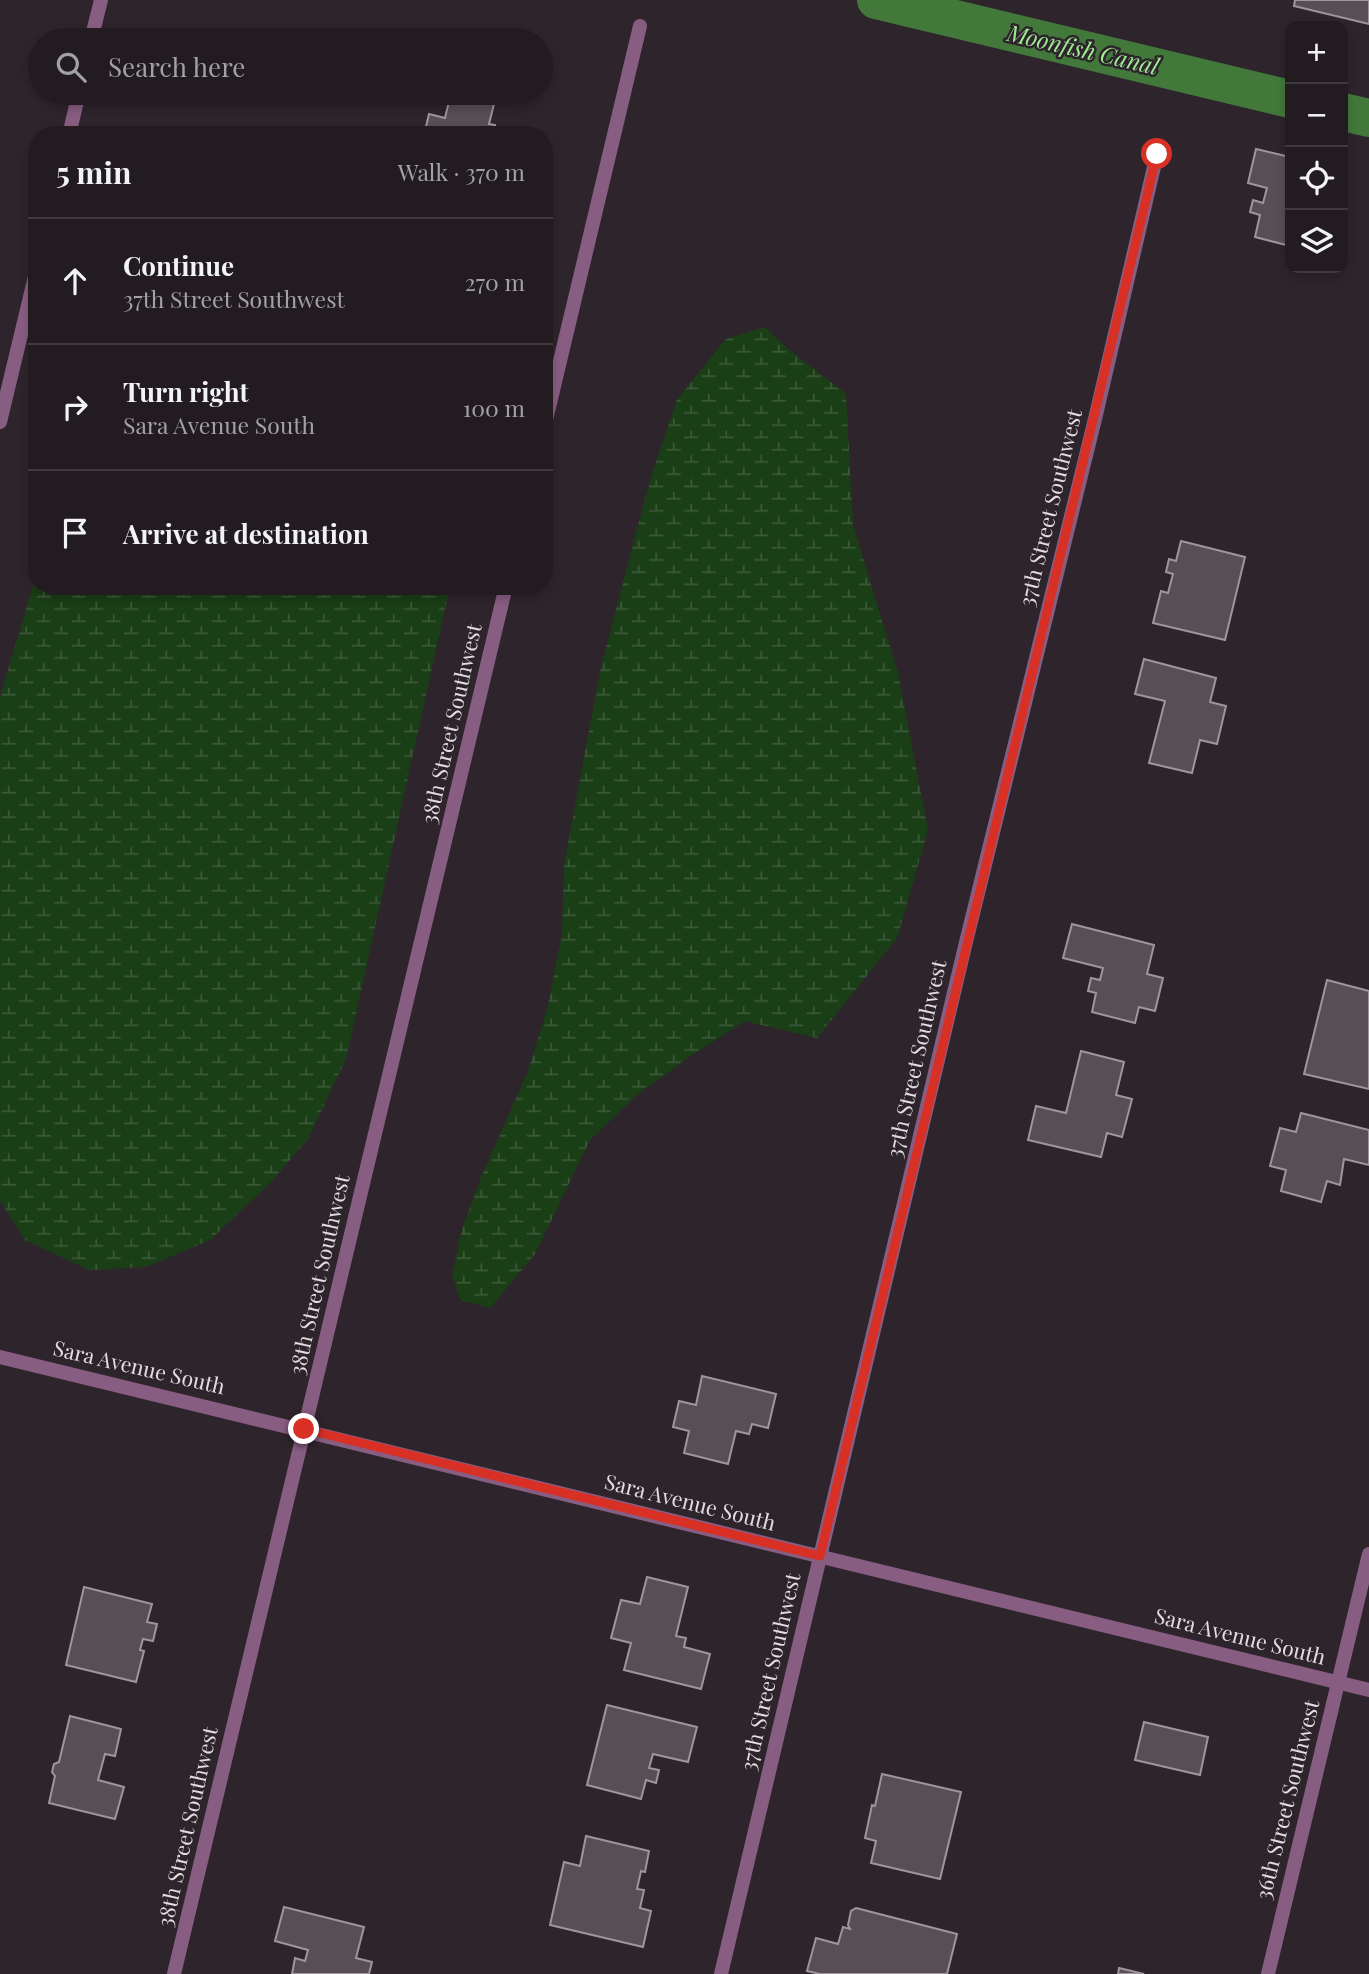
<!DOCTYPE html>
<meta charset="utf-8">
<style>
body{margin:0;font-family:"Playfair Display",serif;background:#2a252a;color:#f1f3f6}
.controls{position:absolute;right:21px;top:21px;display:grid;overflow:hidden;border-radius:14px;box-shadow:0 4px 10px #0003}
.controls button{width:63px;height:63px;display:grid;place-items:center;padding:0;border:0;border-bottom:2px solid #3f3a3f;background:#221c21;color:#f1f3f6;font:35px sans-serif}
.stop{position:absolute;width:21px;height:21px;margin:-16px;border:5px solid #d93025;border-radius:50%;background:#fff}
.stop.end{background:#d93025;border-color:#fff;box-shadow:0 2px 7px #0008}
.list{margin:0;padding:0;list-style:none}
h2{display:flex;justify-content:space-between;align-items:center;height:91px;margin:0;padding:0 28px;font-size:30px}
h2 small{font-size:23px;font-weight:400;color:#a2a1a5}
.list li{display:grid;grid-template-columns:46px 1fr auto;gap:21px;align-items:center;box-sizing:border-box;height:126px;padding:0 28px;border-top:2px solid #3f3a3f}
.list b{display:block;font-size:26px;white-space:nowrap}
.list p{margin:0;font-size:23px;white-space:nowrap;color:#a2a1a5}
.list em{font-size:23px;font-style:normal;color:#a2a1a5}
.icon{flex:none;width:38px;height:38px;fill:none;stroke:currentColor;stroke-width:2;stroke-linecap:round;stroke-linejoin:round}
.map{position:relative;flex:none;width:1369px;height:1974px;overflow:hidden}
.search{position:absolute;background:#221c21;box-shadow:0 4px 10px #0003;left:28px;top:28px;width:525px;height:77px;display:flex;align-items:center;gap:18px;box-sizing:border-box;padding:0 24px;border-radius:38px;color:#a2a1a5;font-size:26px}
.panel{position:absolute;background:#221c21;box-shadow:0 4px 10px #0003;left:28px;top:126px;width:525px;height:469px;border-radius:28px}
.map>svg:first-child{display:block}
</style>
<div class="map">
<svg width="1369" height="1974" viewBox="0 0 1369 1974">
<defs>
<pattern id="wetland-marsh" width="20" height="14" patternUnits="userSpaceOnUse" patternTransform="scale(1.75)"><rect width="20" height="14" fill="#1a3e16"/><path d="M1 5h8M5 5V1M11 12h8M15 12V8" fill="none" stroke="#3b5938"/></pattern>
</defs>
<rect width="100%" height="100%" fill="#2e252c"/>
<!-- wetland -->
<g fill="url(#wetland-marsh)">
<path d="M765 327 787 348 846 394 853 525 898 673 928 830 897 938 817 1038 745 1021 692 1055 637 1095 590 1140 535 1254 490 1308 460 1300 452 1275 462 1229 480 1180 527 1074 547 1010 562 933 564 866 600 671 650 480 677 400 726 339Z"/>
<path d="M37 573V586H450L346 1059 308 1139 271 1182 210 1240 146 1267 89 1270 25 1240 0 1201V697Z"/>
</g>
<g fill="none" stroke-linecap="round" stroke-linejoin="round">
<!-- canal -->
<g stroke="#42793b" stroke-width="38">
<path d="M876 0 1290 99"/>
<path d="M1343 112 1369 118"/>
</g>
</g>
<!-- building -->
<g fill="#584e56" stroke="#a0959e" stroke-width="2">
<path d="M1295 0H1369V24L1294 6Z"/>
<path d="M451 93H483L496 96 489 124 495 125 493 135H424L429 114 445 118Z"/>
<path d="M1256 149 1290 157V246L1255 237 1260 215 1250 212 1253 200 1263 203 1267 188 1248 183Z"/>
<path d="M1181 541 1245 557 1225 640 1153 623 1161 591 1168 593 1173 574 1166 572 1169 559 1176 561Z"/>
<path d="M1144 659 1216 678 1210 702 1226 706 1217 744 1200 740 1192 773 1149 763 1165 701 1135 694Z"/>
<path d="M1072 924 1154 945 1147 974 1163 978 1155 1011 1139 1007 1135 1023 1092 1012 1096 993 1088 991 1091 978 1100 980 1103 968 1063 958Z"/>
<path d="M1327 980 1369 991V1089L1304 1074Z"/>
<path d="M1081 1051 1124 1062 1116 1095 1132 1099 1122 1137 1107 1133 1101 1157 1028 1140 1036 1106 1066 1113Z"/>
<path d="M1301 1113 1369 1130V1165L1344 1159 1340 1185 1327 1181 1321 1202 1281 1191 1286 1170 1270 1166 1280 1128 1296 1132Z"/>
<path d="M702 1376 776 1394 768 1428 752 1424 749 1434 736 1431 728 1464 684 1453 689 1431 673 1427 679 1401 696 1405Z"/>
<path d="M647 1577 688 1587 676 1636 686 1638 684 1647 710 1654 701 1689 624 1670 631 1643 611 1638 621 1600 640 1604Z"/>
<path d="M84 1587 152 1604 147 1622 157 1624 153 1641 143 1639 140 1650 144 1651 136 1682 66 1665Z"/>
<path d="M607 1705 697 1727 688 1762 653 1754 649 1768 659 1770 656 1783 646 1780 641 1799 587 1785Z"/>
<path d="M70 1716 121 1729 115 1756 105 1754 98 1780 124 1787 115 1819 49 1803 55 1776 52 1772 54 1764 59 1762Z"/>
<path d="M1144 1722 1208 1737 1200 1775 1135 1760Z"/>
<path d="M882 1774 961 1792 940 1879 871 1863 876 1841 865 1838 872 1805 875 1806Z"/>
<path d="M586 1836 649 1851 645 1872 641 1871 637 1889 644 1890 640 1908 651 1911 643 1947 550 1925 564 1862 580 1866Z"/>
<path d="M284 1907 364 1927 356 1958 372 1962 369 1974H292L295 1958 305 1961 308 1950 275 1941Z"/>
<path d="M856 1908 957 1934 947 1974H820L807 1971 816 1938 838 1944 843 1927 850 1929 848 1925 851 1911Z"/>
<path d="M1119 1968 1144 1974H1118Z"/>
</g>
<g fill="none" stroke-linecap="round" stroke-linejoin="round">
<!-- minor -->
<g stroke="#885d82" stroke-width="14">
<path d="M91 40 101 0"/>
<path d="M69 135 79 93"/>
<path d="M0 422 37 268"/>
<path d="M544 428 640 26"/>
<path d="M0 1357 1369 1690"/>
<path d="M174 1974 506 586"/>
<path d="M721 1974 966 942 1095 419 1157 154"/>
<path d="M1268 1974 1369 1554"/>
</g>
</g>
<g fill="none" stroke-linecap="round" stroke-linejoin="round">
<!-- route -->
<path stroke="#d93025" stroke-width="9" d="M304 1429 820 1556 1157 154"/>
</g>
<g text-anchor="middle" stroke-width="5" stroke-linejoin="round" paint-order="stroke">
<!-- street labels -->
<g font-size="21" fill="#e3dde2" stroke="#2e252c">
<text transform="translate(1051 508) rotate(-76)" y="7">37th Street Southwest</text>
<text transform="translate(452 724) rotate(-77)" y="7">38th Street Southwest</text>
<text transform="translate(917 1059) rotate(-77)" y="7">37th Street Southwest</text>
<text transform="translate(320 1275) rotate(-77)" y="7">38th Street Southwest</text>
<text transform="translate(139 1368) rotate(13)" y="7">Sara Avenue South</text>
<text transform="translate(690 1503) rotate(14)" y="7">Sara Avenue South</text>
<text transform="translate(1240 1637) rotate(14)" y="7">Sara Avenue South</text>
<text transform="translate(771 1672) rotate(-77)" y="7">37th Street Southwest</text>
<text transform="translate(1288 1800) rotate(-76)" y="7">36th Street Southwest</text>
<text transform="translate(188 1827) rotate(-77)" y="7">38th Street Southwest</text>
</g>
<!-- water labels -->
<g font-size="23" font-style="italic" fill="#9eeb93" stroke="#2e252c">
<text transform="translate(1083 50) rotate(13)" y="8">Moonfish Canal</text>
</g>
</g>
</svg>
<div class="controls">
<button>+</button>
<button>−</button>
<button><svg class="icon" aria-label="locate" viewBox="0 0 24 24"><circle cx="12" cy="12" r="6"/><path d="M12 2v4M12 18v4M2 12h4M18 12h4"/></svg></button>
<button><svg class="icon" aria-label="layers" viewBox="0 0 24 24"><path d="M12 4l9 5-9 5-9-5zM3 14l9 5 9-5"/></svg></button>
</div>
<div class="stop" style="left:1157px;top:154px"></div>
<div class="stop end" style="left:304px;top:1429px"></div>
<div class="search"><svg class="icon" aria-label="search" viewBox="0 0 24 24"><circle cx="10" cy="10" r="6"/><path d="M15 15l6 6"/></svg>Search here</div>
<section class="panel">
<h2>5 min<small>Walk · 370 m</small></h2>
<ul class="list">
<li><svg class="icon" aria-label="ahead" viewBox="0 0 24 24"><path d="M12 20V5M6 11l6-6 6 6"/></svg><div><b>Continue</b><p>37th Street Southwest</p></div><em>270 m</em></li>
<li><svg class="icon" aria-label="right" viewBox="0 0 24 24"><path d="M7 20v-9h11M14 6l5 5-5 5"/></svg><div><b>Turn right</b><p>Sara Avenue South</p></div><em>100 m</em></li>
<li><svg class="icon" aria-label="arrive" viewBox="0 0 24 24"><path d="M6 21V4h12l-3 4 3 4H6"/></svg><div><b>Arrive at destination</b></div></li>
</ul>
</section>
</div>
